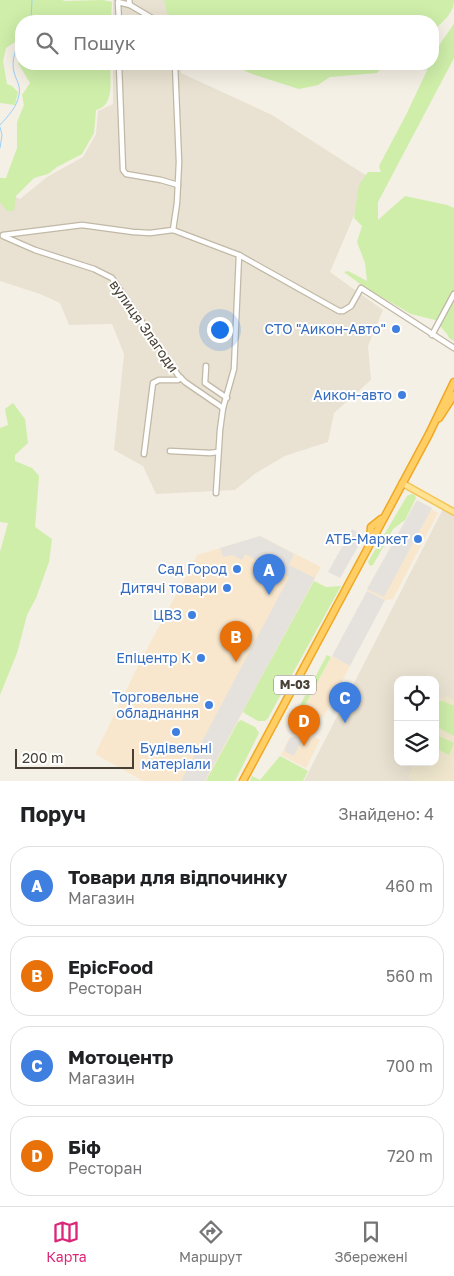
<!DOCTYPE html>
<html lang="uk">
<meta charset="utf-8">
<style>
body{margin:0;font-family:"Golos Text",sans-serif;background:#f6f6f6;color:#202124}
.controls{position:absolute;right:15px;bottom:15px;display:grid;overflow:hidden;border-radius:10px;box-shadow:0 5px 20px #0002}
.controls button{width:45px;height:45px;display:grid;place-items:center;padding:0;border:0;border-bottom:1px solid #e0e0e0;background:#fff;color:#202124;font:25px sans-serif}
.scale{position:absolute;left:15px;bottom:12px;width:119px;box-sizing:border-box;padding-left:5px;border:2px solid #484034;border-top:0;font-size:14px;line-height:18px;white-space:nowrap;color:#484034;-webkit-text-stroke:4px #fff;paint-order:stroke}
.you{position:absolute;left:219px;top:329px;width:18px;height:18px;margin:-12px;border:4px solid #fff;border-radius:50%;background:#1a73e8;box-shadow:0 0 0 8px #1a73e833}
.badge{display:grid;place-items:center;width:32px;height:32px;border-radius:50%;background:#db2777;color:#fff;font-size:16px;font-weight:700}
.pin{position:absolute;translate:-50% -41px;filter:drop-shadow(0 1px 2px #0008)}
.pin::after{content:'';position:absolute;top:26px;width:18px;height:15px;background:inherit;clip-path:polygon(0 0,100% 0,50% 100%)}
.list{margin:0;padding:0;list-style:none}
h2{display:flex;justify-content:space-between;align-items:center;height:65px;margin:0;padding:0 20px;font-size:21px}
h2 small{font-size:16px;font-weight:400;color:#757577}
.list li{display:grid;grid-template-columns:32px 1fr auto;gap:15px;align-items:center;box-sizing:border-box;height:80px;margin:0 10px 10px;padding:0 10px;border:1px solid #e0e0e0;border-radius:20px}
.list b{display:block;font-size:19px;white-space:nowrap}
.list p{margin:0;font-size:16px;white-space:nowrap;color:#757577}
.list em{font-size:16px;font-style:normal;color:#757577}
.icon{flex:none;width:28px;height:28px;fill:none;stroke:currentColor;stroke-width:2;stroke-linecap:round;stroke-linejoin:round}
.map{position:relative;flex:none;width:454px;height:781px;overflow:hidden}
.search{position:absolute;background:#fff;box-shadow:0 5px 20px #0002;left:15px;right:15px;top:15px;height:55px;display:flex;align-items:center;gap:12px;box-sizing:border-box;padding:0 18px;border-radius:20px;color:#757577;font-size:19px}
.sheet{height:425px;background:#fff}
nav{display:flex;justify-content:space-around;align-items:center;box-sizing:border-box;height:70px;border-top:1px solid #e0e0e0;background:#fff;font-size:14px;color:#757577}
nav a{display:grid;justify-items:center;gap:2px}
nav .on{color:#db2777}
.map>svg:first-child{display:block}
</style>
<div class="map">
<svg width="454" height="781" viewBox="0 0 454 781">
<rect width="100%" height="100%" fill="#f5f0e5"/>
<!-- residential -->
<g fill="#e9e2d2" fill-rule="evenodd">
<path d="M113 0H166L173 21H113Z"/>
<path d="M113 64H181V73L272 115 370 178 330 272 383 310 368 346 371 380 334 413 328 442 285 456 256 473 235 490 156 494 143 466 114 450 124 354 112 324 69 325 60 303 40 294 0 281V191L20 199 47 177 83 157 96 134 98 111 113 104Z"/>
<path d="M443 509 454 514V781H304ZM398 680H435V762H398Z"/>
</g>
<!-- commercial -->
<g fill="#f9e7cd">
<path d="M416 501 438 513 393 599 385 600 367 591Z"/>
<path d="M260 536 321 567 206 781H143L95 754 139 664 197 555Z"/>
<path d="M332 656 350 666 323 718 304 708Z"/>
<path d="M303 731 320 740 306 768 281 755 289 738 299 734Z"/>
</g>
<!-- education -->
<path fill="#efe6cd" d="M448 696 454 700V781H415L408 777 415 762H435V699Z"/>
<!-- green -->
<g fill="#ceeea9">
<path d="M0 0H63L64 1 103 0 112 2 111 21H21V36L17 37 15 42 6 48 3 61 7 84 12 86 18 92 15 105 0 103Z"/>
<path d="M164 0H454C454 14 442 22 433 31V21H169Z"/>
<path d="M454 23V58L378 202V220L405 196 447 205 454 208V341L449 338 447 334 435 320 411 314 364 287 344 272 348 271 367 281 365 263 357 242 362 226 354 218 359 185 368 172H381L379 166 406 115 430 64H433C433 49 447 36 454 23Z"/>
<path d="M21 61V64H110C110 79 115 106 96 110L94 133 82 154 57 167 48 174 34 178 16 196 14 211H7L0 202V178H6L17 148V122L24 105 22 95 30 83 18 63Z"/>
<path d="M230 64H385L377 73 330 77 318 85 299 89 252 74Z"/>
<path d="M13 403 25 419 28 443 15 455V461L32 468 39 476 35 527 52 539 49 562 36 598 27 615 17 653 0 695V552L8 523 0 522V428L8 425 5 409Z"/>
<path d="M411 494 415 495 416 498 405 520 393 529 373 565 370 566 368 562 407 496Z"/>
<path d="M314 581 326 587 341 586 268 718 265 721H258L244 713 243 711Z"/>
<path d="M327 655 331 657 295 724 291 722Z"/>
<path d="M438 701H443L454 706V736L435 726V703Z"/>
<path d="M241 720 255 727 259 733 235 781H206L238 722Z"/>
<path d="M436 735 454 743 449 755 435 748Z"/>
<path d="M280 756 308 771 303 781H250L252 776 260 780Z"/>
</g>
<!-- parking -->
<g fill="#e5e2de">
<path d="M417 500 432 508 384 597 367 589Z"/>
<path d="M352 529 364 536 340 578 328 572Z"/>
<path d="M260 536 294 554 289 565 315 578 205 781H181L289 577 245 554 242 560 232 555 223 557 220 548Z"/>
<path d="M367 591 385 600 350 666 332 656Z"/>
<path d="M298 736 303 738 294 756 284 751 290 738Z"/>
</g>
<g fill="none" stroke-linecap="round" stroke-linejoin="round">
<!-- stream -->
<g stroke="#9ad0f9" stroke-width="1">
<path d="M31 21 32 0"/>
<path d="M0 125C8 116 17 107 19 95 21 86 16 80 14 72 11 61 16 47 21 38"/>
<path d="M0 127 2 135 0 148"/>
</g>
<defs>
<g id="minor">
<path d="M129 0 130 5 157 21"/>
<path d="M119 21 118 2 130 5"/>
<path d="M119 64 123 170 126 174 161 180 178 185"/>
<path d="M173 230 177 203 179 162 175 64"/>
<path d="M3 235 82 225 133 232 150 233 173 230 239 255 339 311H343L351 306 361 288 454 348"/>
<path d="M3 236 35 250 94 269 112 278 178 375 185 382 223 408"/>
<path d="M432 335 454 294"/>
<path d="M206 366 205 383 227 398"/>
<path d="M170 451 210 453 218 452"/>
<path d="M144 454 153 383 159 380H178L181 378"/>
<path d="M216 493 220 430 223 408 234 369 239 255"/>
</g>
<path id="major" d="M402 483 454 512"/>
<g id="highway">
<path d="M439 418 454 395"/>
<path d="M370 539 371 527 381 519"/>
<path d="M243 781 429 434 454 382"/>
</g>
</defs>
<!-- minor casing -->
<use href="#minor" stroke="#c1b8a6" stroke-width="7"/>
<!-- major casing -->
<use href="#major" stroke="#f2c556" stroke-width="8"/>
<!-- highway casing -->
<use href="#highway" stroke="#f0a824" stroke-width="9"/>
<!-- minor -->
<use href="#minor" stroke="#fff" stroke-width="4.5"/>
<!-- major -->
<use href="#major" stroke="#ffe293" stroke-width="5"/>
<!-- highway -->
<use href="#highway" stroke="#ffce65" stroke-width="6"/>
</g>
<!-- markers -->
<g fill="#3f7fe0" stroke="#fff" stroke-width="2">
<circle cx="396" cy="329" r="5"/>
<circle cx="402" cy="395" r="5"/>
<circle cx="418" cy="539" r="5"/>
<circle cx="237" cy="569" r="5"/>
<circle cx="227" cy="588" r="5"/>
<circle cx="192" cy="615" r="5"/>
<circle cx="201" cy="658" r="5"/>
<circle cx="209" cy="705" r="5"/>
<circle cx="176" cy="732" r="5"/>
</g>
<g text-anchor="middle" stroke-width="4" stroke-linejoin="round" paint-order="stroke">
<!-- shield labels -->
<rect fill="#fff" stroke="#7f7971" stroke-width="1" x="274" y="675.5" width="42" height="19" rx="4"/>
<g font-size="12" font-weight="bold" fill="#484034">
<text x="295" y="689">М-03</text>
</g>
<!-- street labels -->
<g font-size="14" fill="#484034" stroke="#fff">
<text transform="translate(144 326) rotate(55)" y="5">вулиця Злагоди</text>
</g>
<!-- shop labels -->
<g font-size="14" fill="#366cbe" stroke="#fff" text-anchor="end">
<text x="386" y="334">СТО "Аикон-Авто"</text>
<text x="392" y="400">Аикон-авто</text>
<text x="408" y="544">АТБ-Маркет</text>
<text x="227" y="574">Сад Город</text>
<text x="217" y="593">Дитячі товари</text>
<text x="182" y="620">ЦВЗ</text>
<text x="191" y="663">Епіцентр К</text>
<text x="199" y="702">Торговельне<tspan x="199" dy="16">обладнання</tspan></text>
<text x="176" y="753" text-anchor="middle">Будівельні<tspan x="176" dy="16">матеріали</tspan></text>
</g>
</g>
</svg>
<div class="controls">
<button><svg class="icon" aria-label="locate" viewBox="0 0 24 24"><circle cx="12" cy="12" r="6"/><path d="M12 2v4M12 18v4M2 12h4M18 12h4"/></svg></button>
<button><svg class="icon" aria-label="layers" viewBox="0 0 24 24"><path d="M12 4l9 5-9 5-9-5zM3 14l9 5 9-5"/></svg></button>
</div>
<div class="scale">200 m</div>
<div class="you"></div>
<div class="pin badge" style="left:269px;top:595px;background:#3f7fe0">A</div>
<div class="pin badge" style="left:236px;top:662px;background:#e8710a">B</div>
<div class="pin badge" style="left:345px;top:723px;background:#3f7fe0">C</div>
<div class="pin badge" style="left:304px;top:746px;background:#e8710a">D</div>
<div class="search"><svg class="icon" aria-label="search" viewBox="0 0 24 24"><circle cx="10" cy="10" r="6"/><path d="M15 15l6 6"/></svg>Пошук</div>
</div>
<section class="sheet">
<h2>Поруч<small>Знайдено: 4</small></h2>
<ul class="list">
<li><span class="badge" style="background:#3f7fe0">A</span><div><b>Товари для відпочинку</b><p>Магазин</p></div><em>460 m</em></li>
<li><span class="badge" style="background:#e8710a">B</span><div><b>EpicFood</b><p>Ресторан</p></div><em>560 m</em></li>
<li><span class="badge" style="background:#3f7fe0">C</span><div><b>Мотоцентр</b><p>Магазин</p></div><em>700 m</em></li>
<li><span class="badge" style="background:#e8710a">D</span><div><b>Біф</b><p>Ресторан</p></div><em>720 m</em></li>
</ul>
</section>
<nav>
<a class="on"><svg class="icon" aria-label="map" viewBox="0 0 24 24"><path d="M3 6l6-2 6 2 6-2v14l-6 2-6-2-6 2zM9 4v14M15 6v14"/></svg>Карта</a>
<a><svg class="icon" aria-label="directions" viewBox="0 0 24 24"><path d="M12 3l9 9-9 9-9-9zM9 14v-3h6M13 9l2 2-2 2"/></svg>Маршрут</a>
<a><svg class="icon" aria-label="saved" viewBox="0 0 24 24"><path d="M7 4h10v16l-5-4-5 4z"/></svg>Збережені</a>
</nav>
